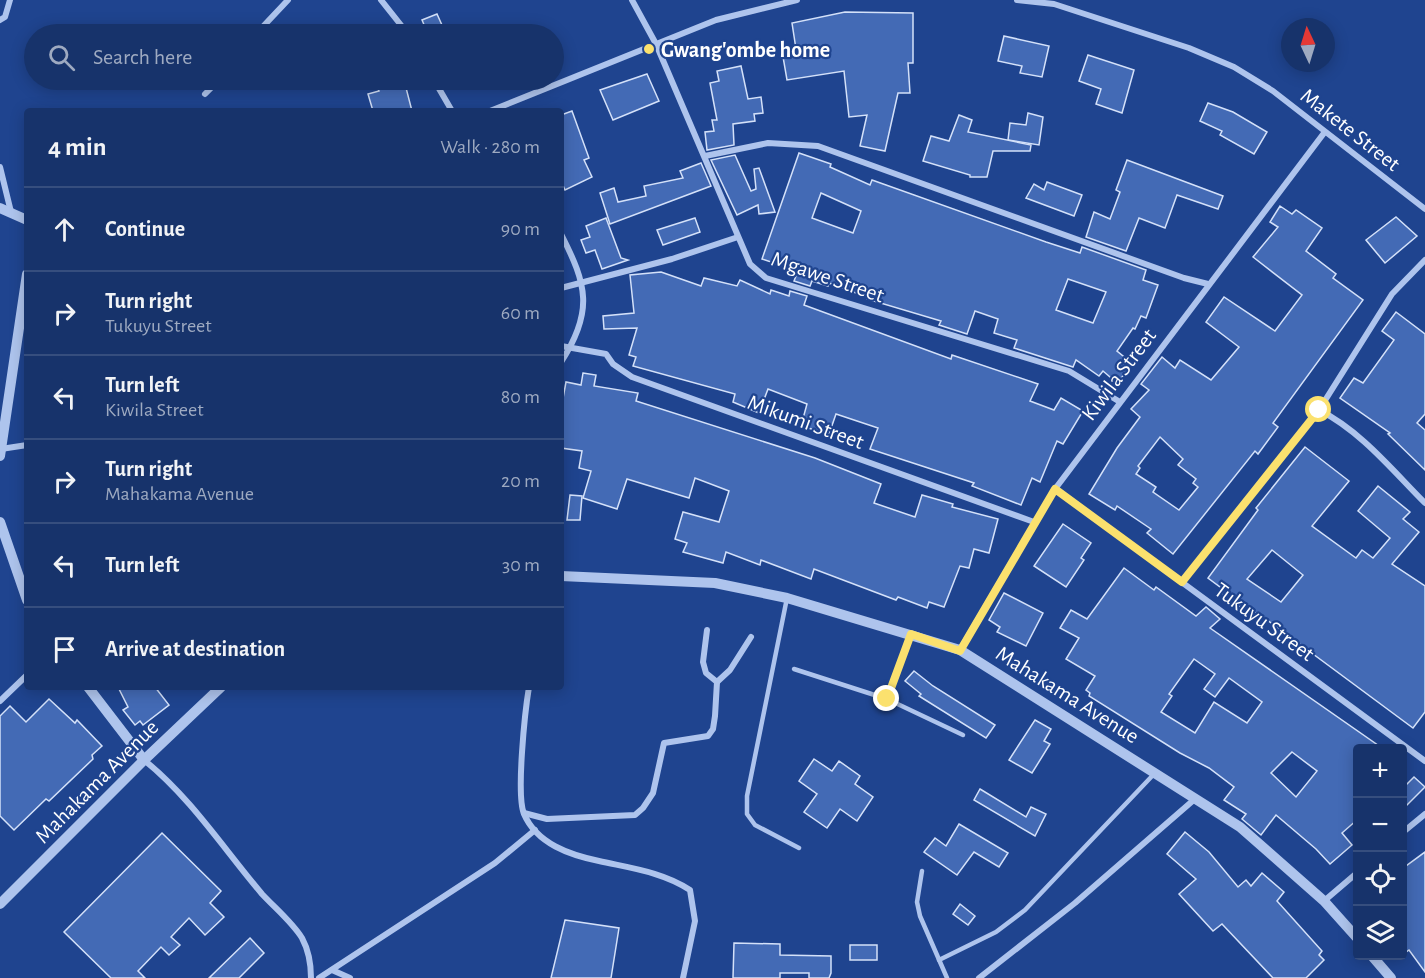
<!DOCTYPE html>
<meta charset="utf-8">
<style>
body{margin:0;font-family:"Alegreya Sans",sans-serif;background:#243f73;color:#f1f3f6}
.controls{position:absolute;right:18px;bottom:18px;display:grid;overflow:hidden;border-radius:6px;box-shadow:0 3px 15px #0003}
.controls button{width:54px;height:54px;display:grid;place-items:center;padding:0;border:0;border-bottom:2px solid #364e7e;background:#17336b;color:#f1f3f6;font:30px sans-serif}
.compass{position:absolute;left:1281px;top:18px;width:54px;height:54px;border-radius:50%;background:#17336b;box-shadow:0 3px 15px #0003;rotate:356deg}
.stop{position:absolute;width:18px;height:18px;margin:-14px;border:4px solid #fbe16e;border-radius:50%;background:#fff}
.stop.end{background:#fbe16e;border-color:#fff;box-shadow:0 2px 6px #0008}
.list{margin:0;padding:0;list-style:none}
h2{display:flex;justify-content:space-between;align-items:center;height:78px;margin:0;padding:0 24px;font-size:26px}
h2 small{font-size:20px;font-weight:400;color:#9eaac1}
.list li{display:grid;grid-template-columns:39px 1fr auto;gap:18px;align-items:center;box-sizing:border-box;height:84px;padding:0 24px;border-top:2px solid #364e7e}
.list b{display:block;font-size:22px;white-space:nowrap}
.list p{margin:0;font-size:20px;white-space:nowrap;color:#9eaac1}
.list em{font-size:20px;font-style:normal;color:#9eaac1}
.icon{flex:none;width:33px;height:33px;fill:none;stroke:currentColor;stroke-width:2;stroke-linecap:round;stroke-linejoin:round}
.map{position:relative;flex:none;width:1425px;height:978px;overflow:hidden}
.search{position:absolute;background:#17336b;box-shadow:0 3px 15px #0003;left:24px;top:24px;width:540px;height:66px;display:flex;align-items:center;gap:15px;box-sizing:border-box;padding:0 21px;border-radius:33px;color:#9eaac1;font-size:22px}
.panel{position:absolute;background:#17336b;box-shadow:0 3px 15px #0003;left:24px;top:108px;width:540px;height:582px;border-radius:6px}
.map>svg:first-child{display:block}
</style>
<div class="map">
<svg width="1425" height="978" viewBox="0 0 1425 978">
<rect width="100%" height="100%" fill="#1f448f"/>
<!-- building -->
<g fill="#436ab5" stroke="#d4e1f9" stroke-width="1.5" fill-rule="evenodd">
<path d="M845 12 913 13V63H908L910 93H898L885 151 860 146 867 115 849 117 844 71 787 80 782 51 796 49 792 23Z"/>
<path d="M437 14 446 34H428L422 20Z"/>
<path d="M1004 36 1049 46 1042 77 1020 73 1022 66 998 61Z"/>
<path d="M1088 55 1134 70 1122 113 1096 104 1101 89 1079 81Z"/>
<path d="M741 66 748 99 761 97 763 113 754 114 755 121 733 124 734 145 707 150 705 132 714 131 712 120H717L710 83 719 81 717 71Z"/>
<path d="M647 74 659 101 613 120 600 90Z"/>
<path d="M375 80H404L412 111H373L368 94 379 91Z"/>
<path d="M1208 103 1233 112 1267 132 1254 154 1220 135 1222 131 1200 121Z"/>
<path d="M572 111 589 158 584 160 592 177 565 190 561 181V115Z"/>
<path d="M1028 113 1043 117 1039 145 1008 140 1010 123 1026 125Z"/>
<path d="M959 115 972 120 968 132 1031 145 1030 151H993L987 177H970V175L923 161 931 136 949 141Z"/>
<path d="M799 153 831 164 830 167 870 185 872 180 1046 242 1080 253 1082 247 1146 270 1143 280 1158 285 1146 318 1141 316 1135 329 1133 328 1117 351 1133 364 1117 383 1103 371 1099 376 1076 360 1073 367 1014 348 1017 340 994 333 998 319 975 311 967 334 939 325 941 321 867 299V297L829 283 828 286 812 281 810 286 794 281 798 271 762 259ZM821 193 861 211 853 233 812 218ZM1068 279 1106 292 1093 323 1056 310Z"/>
<path d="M735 155 751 191 756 189 754 169 759 168 775 212 759 214 758 205 737 215 711 160Z"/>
<path d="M1127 160 1223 196 1218 209 1177 195 1165 228 1139 218 1126 251 1086 237 1094 212 1110 219 1120 192 1116 190Z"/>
<path d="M701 163 711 186 610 224 600 193 614 188 618 202 646 196 644 186 683 178 680 171Z"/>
<path d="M1047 182 1082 195 1074 216 1026 198 1034 184 1044 190Z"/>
<path d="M1280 206 1292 214 1296 210 1322 228 1306 251 1336 274 1333 278 1363 300 1273 423 1278 427 1258 454 1255 451 1173 554 1147 533 1151 529 1117 506 1115 510 1089 494 1117 448 1140 417 1131 409 1149 390 1141 384 1162 357 1175 368 1180 360 1211 380 1239 347 1206 322 1224 297 1275 331 1302 295 1253 257 1278 227 1270 222ZM1160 437 1183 459 1178 465 1196 479 1193 483 1198 487 1179 510 1153 492 1156 487 1136 474 1140 468 1138 466Z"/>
<path d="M1396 217 1417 236 1385 263 1366 240Z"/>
<path d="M606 218 621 258 628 260 602 269 595 250 586 253 581 240 590 237 586 226Z"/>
<path d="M695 218 700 232 663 245 657 230Z"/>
<path d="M661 272 701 286 704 278 737 286 740 280 770 294 771 290 789 296 790 291 807 296 804 305 951 359 952 355 1038 384 1030 401 1054 410 1061 398 1083 411 1063 444 1057 441 1040 482 1032 478 1021 505 972 486 974 483 870 449 878 428 836 414 829 434 801 426 807 404 768 389 759 413 733 402 735 394 633 366 636 357 629 355 637 328 604 329 603 316 634 313 630 275Z"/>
<path d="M1396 312 1425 334V414L1417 423 1425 430V470L1388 434 1390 433 1340 398 1354 378 1363 383 1394 340 1382 331Z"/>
<path d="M583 373 596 375 594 386 638 393 636 401 815 458 881 484 874 503 915 517 922 495 953 504 952 507 998 519 989 553 974 549 969 568 960 566 944 607 929 602 927 608 898 597 896 600 814 569 811 579 761 560 760 565 726 552 723 563 683 552 687 543 675 539 683 512 719 522 729 491 695 478 689 498 627 479 617 509 583 498 591 471 579 468 582 451 561 448V409L566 382 581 385Z"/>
<path d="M1305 447 1349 481 1312 526 1356 558 1362 550 1373 558 1390 538 1358 511 1378 486 1410 512 1403 519 1419 532 1392 564 1425 586V712L1413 728 1263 617 1253 612 1251 615 1221 593 1224 590 1208 578 1258 510 1256 508ZM1272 550 1303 575 1281 602 1247 579Z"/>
<path d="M570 495 582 496 580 520H567Z"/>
<path d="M1063 524 1091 543 1081 558 1084 560 1066 587 1034 566Z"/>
<path d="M1124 568 1154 590 1156 587 1196 616 1206 607 1220 619 1210 628 1382 748H1358V819L1342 833 1352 845 1330 864 1316 849 1276 815 1261 835 1242 819 1246 814 1224 800 1234 787 1209 768 1180 753 1089 696 1090 693 1086 690 1095 676 1066 659 1079 638 1060 628 1071 610 1087 619ZM1194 659 1215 674 1204 689 1215 697 1229 678 1262 702 1247 723 1214 702 1195 733 1161 712 1172 696 1169 694ZM1292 752 1317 771 1296 797 1271 773Z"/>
<path d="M1004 593 1043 613 1026 646 997 632 1000 627 989 620Z"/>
<path d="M914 671 933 686 995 725 986 738 919 696 921 694 905 681Z"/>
<path d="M118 687H155L169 705 143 725 140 721 135 725 123 710 128 707Z"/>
<path d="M49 699 75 723 77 720 102 746 92 755 93 759 49 801 46 799 14 830 0 816V716L10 706 26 722Z"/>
<path d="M1035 720 1051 729 1044 741 1050 744 1032 773 1009 760Z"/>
<path d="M814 759 832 771 839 761 860 776 855 784 873 797 857 821 840 809 827 828 804 812 817 794 799 781Z"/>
<path d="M1414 777 1425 787 1402 810V789Z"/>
<path d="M980 789 1026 817 1031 807 1046 814 1035 836 974 800Z"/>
<path d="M959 824 1008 853 999 867 974 852 957 875 924 852 935 838 946 846Z"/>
<path d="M1185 832 1209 852 1238 887 1246 880 1251 886 1262 873 1284 892 1277 901 1322 951 1319 955 1324 960 1306 978H1273L1222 924 1213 931 1179 894 1196 879 1167 854Z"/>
<path d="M162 833 221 891 210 903 224 917 205 935 189 918 171 937 180 945 169 955 161 947 138 971 145 978H111L64 932Z"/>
<path d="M1425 852V972L1409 950 1402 955V869Z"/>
<path d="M960 904 975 916 968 925 953 914Z"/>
<path d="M565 920 619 928 611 978H551Z"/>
<path d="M250 938 264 953 239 978H209Z"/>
<path d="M734 943 780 944V955L831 956V973L829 978H809V973H780V978H733Z"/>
<rect x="850" y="945" width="27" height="15"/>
</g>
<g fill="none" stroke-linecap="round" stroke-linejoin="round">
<!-- service -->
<g stroke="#aec4ed" stroke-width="4.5">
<path d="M787 598 747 796V814L755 825 799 848"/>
<path d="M794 669 887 699 910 636"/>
<path d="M887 699 963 735"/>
<path d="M922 871 917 902 920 916 947 978"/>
<path d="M939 960 996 932 1025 910 1154 774"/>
</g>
<!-- minor -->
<g stroke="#aec4ed" stroke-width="6">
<path d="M381 0 408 34"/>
<path d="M632 0 656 44 750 264 766 278 1069 371 1120 402"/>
<path d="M1017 0 1054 4 1189 48 1234 67 1273 91 1425 209"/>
<path d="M0 20 5 17 10 0"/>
<path d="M256 34 288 0"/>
<path d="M434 80 452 111"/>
<path d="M205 94 219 80"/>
<path d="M490 111 716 20 797 0"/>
<path d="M705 156 768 143 818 146 1184 278 1208 284"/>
<path d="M0 167 11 212"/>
<path d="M561 234C587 285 594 311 561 362"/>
<path d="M561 288 672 259 738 237"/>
<path d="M561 346 606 354 613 364 632 377 1034 522"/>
<path d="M1319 410C1361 431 1393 471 1425 503"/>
<path d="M1 449 27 445"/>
<path d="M1055 489 1425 761"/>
<path d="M1182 582 1319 410 1392 294 1425 260"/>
<path d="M960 650 1055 489 1324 133"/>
<path d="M717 682 730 670 751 637"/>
<path d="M529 687C525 711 516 795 524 814 537 844 570 855 599 861 630 868 663 872 690 890L695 921 683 978"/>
<path d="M0 701 27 675"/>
<path d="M144 760C191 798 223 848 262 894 275 908 292 922 302 938 309 951 311 964 311 978"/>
<path d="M524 813 547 819 635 815 643 808 653 793 664 743 708 736 713 729 715 716 717 682 706 673 703 662 707 630"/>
<path d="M1402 833 1425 814"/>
<path d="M1324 901 1358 872"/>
<path d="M332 970 350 978"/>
<path d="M319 978 495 863 535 830"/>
<path d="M979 978 1075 903 1196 798"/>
</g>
<!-- tertiary -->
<g stroke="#aec4ed" stroke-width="10">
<path d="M0 208 27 220"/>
<path d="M0 456 27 274"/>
<path d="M0 522 27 600"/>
<path d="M561 576 715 583 787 598 960 650 1240 827 1324 901 1358 939"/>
<path d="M88 687 144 760"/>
<path d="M0 904 144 760 221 687"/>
<path d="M1372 956 1391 978"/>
</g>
</g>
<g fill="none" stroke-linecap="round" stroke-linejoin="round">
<!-- route -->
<path stroke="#fbe16e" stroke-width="8" d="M887 699 911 634 960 651 1055 489 1182 582 1319 410"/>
</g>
<!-- markers -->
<circle fill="#fbe16e" stroke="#1f448f" stroke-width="2" cx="649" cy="49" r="6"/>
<g text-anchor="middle" stroke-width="4.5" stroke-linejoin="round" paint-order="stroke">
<!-- poi labels -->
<g font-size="22" font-weight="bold" fill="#fff" stroke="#1f448f" text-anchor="start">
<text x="661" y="57">Gwang'ombe home</text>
</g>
<!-- street labels -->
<g font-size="22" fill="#fff" stroke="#1f448f">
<text transform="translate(1351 129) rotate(38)" y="8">Makete Street</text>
<text transform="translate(828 276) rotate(19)" y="8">Mgawe Street</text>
<text transform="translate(1118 374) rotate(-53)" y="8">Kiwila Street</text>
<text transform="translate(806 421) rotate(20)" y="8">Mikumi Street</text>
<text transform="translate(1265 621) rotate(36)" y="8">Tukuyu Street</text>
<text transform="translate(1068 694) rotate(32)" y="8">Mahakama Avenue</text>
<text transform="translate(96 781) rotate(-45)" y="8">Mahakama Avenue</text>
</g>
</g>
</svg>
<div class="controls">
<button>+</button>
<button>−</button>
<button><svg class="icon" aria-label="locate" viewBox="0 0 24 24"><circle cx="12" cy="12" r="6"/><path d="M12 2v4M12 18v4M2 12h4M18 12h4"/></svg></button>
<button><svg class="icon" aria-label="layers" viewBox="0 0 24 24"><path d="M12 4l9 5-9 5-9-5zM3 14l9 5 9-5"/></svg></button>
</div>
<svg class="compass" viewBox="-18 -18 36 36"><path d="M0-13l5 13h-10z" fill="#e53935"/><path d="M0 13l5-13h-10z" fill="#9eaac1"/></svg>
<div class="stop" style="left:1319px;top:410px"></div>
<div class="stop end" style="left:887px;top:699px"></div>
<div class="search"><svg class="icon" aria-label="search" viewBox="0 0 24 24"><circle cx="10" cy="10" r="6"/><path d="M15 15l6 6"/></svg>Search here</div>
<section class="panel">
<h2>4 min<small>Walk · 280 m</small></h2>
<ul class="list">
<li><svg class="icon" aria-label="ahead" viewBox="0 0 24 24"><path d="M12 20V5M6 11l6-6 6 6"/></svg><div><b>Continue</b></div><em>90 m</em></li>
<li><svg class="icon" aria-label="right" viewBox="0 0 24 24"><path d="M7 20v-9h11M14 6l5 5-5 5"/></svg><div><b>Turn right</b><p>Tukuyu Street</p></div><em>60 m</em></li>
<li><svg class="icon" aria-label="left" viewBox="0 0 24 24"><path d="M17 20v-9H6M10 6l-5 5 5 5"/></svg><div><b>Turn left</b><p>Kiwila Street</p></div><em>80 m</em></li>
<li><svg class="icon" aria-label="right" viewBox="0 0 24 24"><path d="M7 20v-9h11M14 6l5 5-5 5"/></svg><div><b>Turn right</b><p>Mahakama Avenue</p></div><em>20 m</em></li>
<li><svg class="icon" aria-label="left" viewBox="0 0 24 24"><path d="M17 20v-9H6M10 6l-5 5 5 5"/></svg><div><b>Turn left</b></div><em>30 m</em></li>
<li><svg class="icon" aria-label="arrive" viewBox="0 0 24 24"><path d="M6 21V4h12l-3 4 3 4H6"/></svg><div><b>Arrive at destination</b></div></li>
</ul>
</section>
</div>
